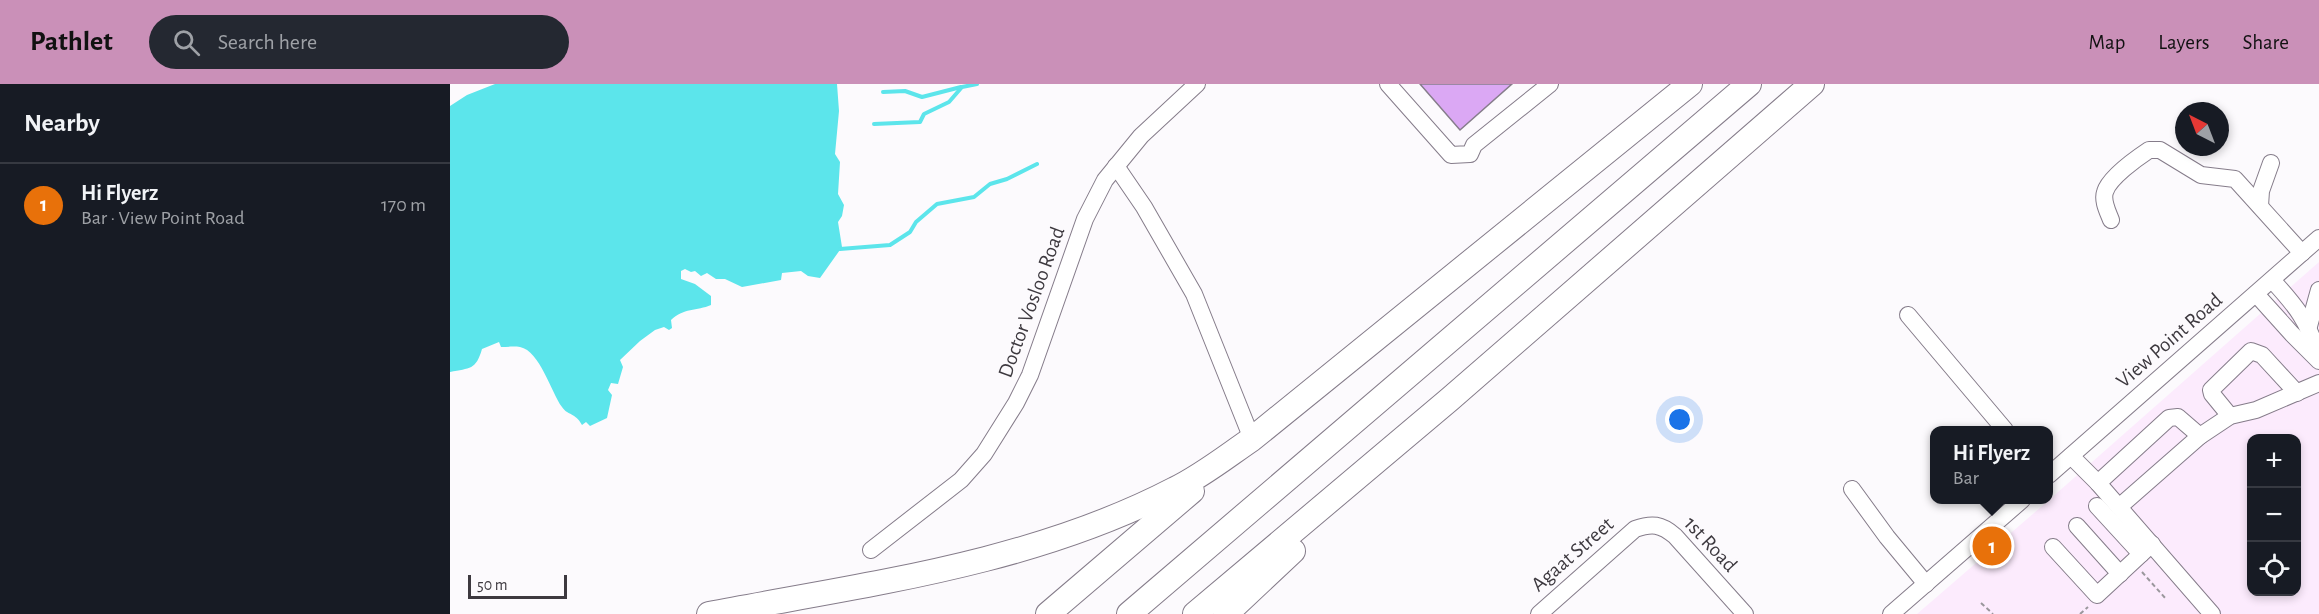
<!DOCTYPE html>
<meta charset="utf-8">
<style>
body{margin:0;font-family:"Alegreya Sans",sans-serif;background:#242831;color:#f1f3f6}
.controls{position:absolute;right:18px;bottom:18px;display:grid;overflow:hidden;border-radius:12px;box-shadow:0 3px 9px #0003}
.controls button{width:54px;height:54px;display:grid;place-items:center;padding:0;border:0;border-bottom:2px solid #363941;background:#171b24;color:#f1f3f6;font:30px sans-serif}
.compass{position:absolute;left:1725px;top:18px;width:54px;height:54px;border-radius:50%;background:#171b24;box-shadow:0 3px 9px #0003;rotate:318deg}
.scale{position:absolute;left:18px;bottom:15px;width:99px;box-sizing:border-box;padding-left:6px;border:3px solid #3d393f;border-top:0;font-size:16px;line-height:21px;white-space:nowrap;color:#3d393f;-webkit-text-stroke:4px #fcfafd;paint-order:stroke}
.you{position:absolute;left:1230px;top:336px;width:21px;height:21px;margin:-15px;border:4px solid #fff;border-radius:50%;background:#1a73e8;box-shadow:0 0 0 9px #1a73e833}
.badge{display:grid;place-items:center;width:39px;height:39px;border-radius:50%;background:#ca90b8;color:#fff;font-size:20px;font-weight:700}
.pin{position:absolute;translate:-50% -50%;border:3px solid #fff;box-shadow:0 2px 6px #0006}
.popup{position:absolute;left:1480px;top:342px;width:123px;height:78px;box-sizing:border-box;display:grid;place-content:center;border-radius:12px;background:#171b24;filter:drop-shadow(0 2px 4px #0005);font-size:20px;white-space:nowrap;color:#9ea1a6}
.popup b{font-size:22px;color:#f1f3f6}
.popup::after{content:'';position:absolute;left:50%;top:100%;margin-left:-12px;border:12px solid transparent;border-top-color:#171b24}
.list{margin:0;padding:0;list-style:none}
h2{display:flex;justify-content:space-between;align-items:center;height:78px;margin:0;padding:0 24px;font-size:26px}
h2 small{font-size:20px;font-weight:400;color:#9ea1a6}
.list li{display:grid;grid-template-columns:39px 1fr auto;gap:18px;align-items:center;box-sizing:border-box;height:84px;padding:0 24px;border-top:2px solid #363941}
.list b{display:block;font-size:22px;white-space:nowrap}
.list p{margin:0;font-size:20px;white-space:nowrap;color:#9ea1a6}
.list em{font-size:20px;font-style:normal;color:#9ea1a6}
.icon{flex:none;width:33px;height:33px;fill:none;stroke:currentColor;stroke-width:2;stroke-linecap:round;stroke-linejoin:round}
.map{position:relative;flex:none;width:1869px;height:530px;overflow:hidden}
header{display:flex;align-items:center;gap:36px;box-sizing:border-box;height:84px;padding:0 30px;background:#ca90b8;color:#111}
header strong{font-size:28px}
nav{display:flex;gap:33px;margin-inline-start:auto;font-size:21px}
.search{width:420px;height:54px;background:#242831;display:flex;align-items:center;gap:15px;box-sizing:border-box;padding:0 21px;border-radius:33px;color:#9ea1a6;font-size:22px}
main{display:flex}
aside{flex:1;background:#171b24}
.map>svg:first-child{display:block}
</style>
<header>
<strong>Pathlet</strong>
<div class="search"><svg class="icon" aria-label="search" viewBox="0 0 24 24"><circle cx="10" cy="10" r="6"/><path d="M15 15l6 6"/></svg>Search here</div>
<nav><a>Map</a><a>Layers</a><a>Share</a></nav>
</header>
<main>
<aside>
<h2>Nearby<small></small></h2>
<ul class="list">
<li><span class="badge" style="background:#e8710a">1</span><div><b>Hi Flyerz</b><p>Bar · View Point Road</p></div><em>170 m</em></li>
</ul>
</aside>
<div class="map">
<svg width="1869" height="530" viewBox="0 0 1869 530">
<rect width="100%" height="100%" fill="#fcfafd"/>
<!-- commercial -->
<path fill="#fcebfd" fill-rule="evenodd" d="M1869 178V530H1467L1599 416ZM1802 354H1846V508H1802Z"/>
<!-- water -->
<path fill="#5ce5eb" d="M45 0H387L389 27 385 70 390 78 388 110 394 121 392 132 388 138 392 163 370 194 358 192 351 187 332 189 331 196 292 203 275 195H266L257 189 251 192 245 187 241 188 235 185 231 187V195L245 200 261 212V221C247 227 233 224 221 236L222 244 219 246 214 243 205 246 190 257 170 276 173 283 168 300 161 299 158 306 162 311 157 334 140 342 136 338 132 341C125 328 118 332 112 323 101 308 90 267 70 263 64 262 57 263 51 263L49 258 32 265C26 286 20 284 0 288V22L17 11Z"/>
<g fill="none" stroke-linecap="round" stroke-linejoin="round">
<!-- stream -->
<g stroke="#5ce5eb" stroke-width="4">
<path d="M433 8 455 7 472 13 511 3"/>
<path d="M424 40 470 38 474 30 499 18 512 3 527 0"/>
<path d="M390 165 440 161 460 148 466 138 487 120 524 113 540 100 557 95 587 80"/>
</g>
</g>
<!-- building -->
<path fill="#dba8f4" stroke="#867d8b" stroke-width="1.5" d="M970 0H1062L1010 46Z"/>
<g fill="none" stroke-linecap="round" stroke-linejoin="round">
<defs>
<g id="minor">
<path d="M938 0 1001 71 1020 70 1024 61 1100 0"/>
<path d="M666 82 694 123 744 210 802 355"/>
<path d="M1810 122 1811 107 1821 79"/>
<path d="M1661 136C1658 128 1652 117 1655 108 1659 94 1687 74 1699 66H1710L1751 91 1785 95 1852 169"/>
<path d="M1822 196C1847 223 1857 236 1869 272"/>
<path d="M1806 210 1842 250 1869 277"/>
<path d="M1458 231 1555 346"/>
<path d="M1859 242 1869 206"/>
<path d="M1780 332 1762 310 1761 306 1801 267 1812 271 1847 309"/>
<path d="M1621 372 1648 399 1762 530"/>
<path d="M1599 391 1869 154"/>
<path d="M1648 399 1719 334 1728 333 1750 352"/>
<path d="M1402 405 1437 453 1476 500"/>
<path d="M1647 422 1691 470"/>
<path d="M1669 423 1750 352 1780 332 1806 326 1869 299"/>
<path d="M1627 442 1670 490"/>
<path d="M1603 463 1647 511 1702 460"/>
<path d="M421 466 511 396 534 370 566 319 580 291 635 135 655 96 691 52 747 0"/>
<path d="M1089 530 1185 445C1202 439 1211 440 1225 452L1295 530"/>
<path d="M1441 530 1572 416"/>
</g>
<g id="highway">
<path d="M259 530C416 500 581 480 725 405 752 392 777 372 802 355L1240 0"/>
<path d="M598 530 742 407"/>
<path d="M679 530 1299 0"/>
<path d="M745 530 1000 315 1362 0"/>
<path d="M776 530 843 467"/>
</g>
</defs>
<!-- minor casing -->
<use href="#minor" stroke="#857c8a" stroke-width="18"/>
<!-- highway casing -->
<use href="#highway" stroke="#857c8a" stroke-width="26"/>
<!-- path -->
<g stroke="#9a979c" stroke-width="2" stroke-dasharray="4.5 3" stroke-linecap="butt">
<path d="M1692 488 1716 515"/>
<path d="M1531 519 1543 530"/>
<path d="M1630 530 1638 523"/>
</g>
<!-- minor -->
<use href="#minor" stroke="#fff" stroke-width="16"/>
<!-- highway -->
<use href="#highway" stroke="#fff" stroke-width="24"/>
</g>
<g text-anchor="middle" stroke-width="5" stroke-linejoin="round" paint-order="stroke">
<!-- street labels -->
<g font-size="21" fill="#3d393f" stroke="#fcfafd">
<text transform="translate(581 218) rotate(-70)" y="7">Doctor Vosloo Road</text>
<text transform="translate(1719 256) rotate(-41)" y="7">View Point Road</text>
<text transform="translate(1261 460) rotate(47)" y="7">1st Road</text>
<text transform="translate(1122 470) rotate(-41)" y="7">Agaat Street</text>
</g>
</g>
</svg>
<div class="controls">
<button>+</button>
<button>−</button>
<button><svg class="icon" aria-label="locate" viewBox="0 0 24 24"><circle cx="12" cy="12" r="6"/><path d="M12 2v4M12 18v4M2 12h4M18 12h4"/></svg></button>
</div>
<svg class="compass" viewBox="-18 -18 36 36"><path d="M0-13l5 13h-10z" fill="#e53935"/><path d="M0 13l5-13h-10z" fill="#9ea1a6"/></svg>
<div class="scale">50 m</div>
<div class="you"></div>
<div class="pin badge" style="left:1542px;top:462px;background:#e8710a">1</div>
<div class="popup"><b>Hi Flyerz</b>Bar</div>
</div>
</main>
